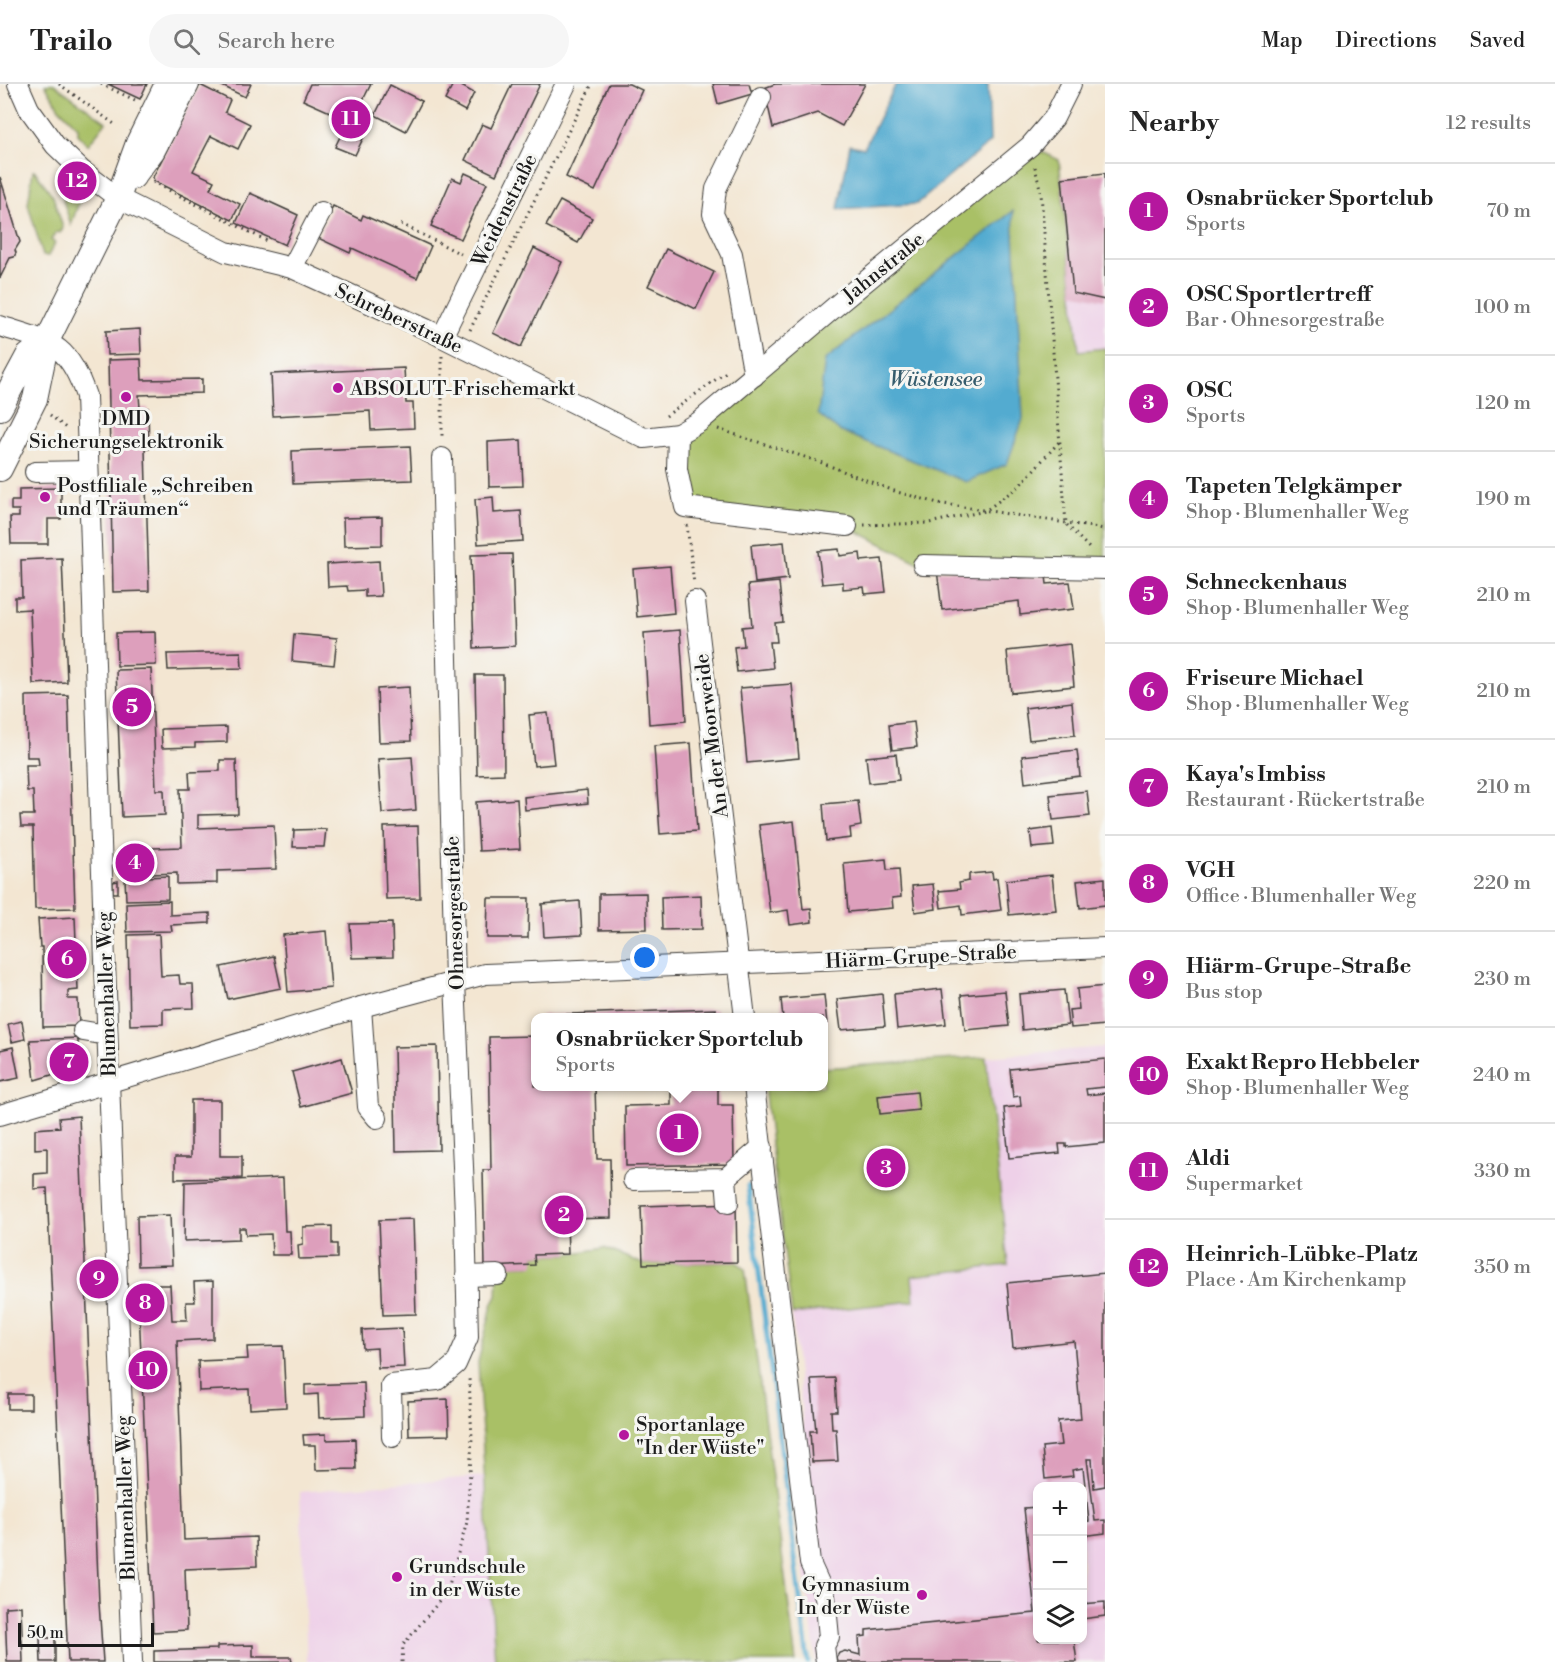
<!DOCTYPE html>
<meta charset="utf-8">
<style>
body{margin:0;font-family:"Libre Bodoni",serif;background:#f6f6f6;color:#222}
.controls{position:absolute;right:18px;bottom:18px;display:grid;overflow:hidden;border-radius:12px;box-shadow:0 3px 9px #0003}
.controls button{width:54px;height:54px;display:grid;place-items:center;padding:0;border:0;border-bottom:2px solid #e0e0e0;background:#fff;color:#222;font:30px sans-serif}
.scale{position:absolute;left:18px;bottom:15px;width:136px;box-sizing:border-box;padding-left:6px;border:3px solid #1c1c1c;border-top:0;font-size:16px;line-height:21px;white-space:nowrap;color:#1c1c1c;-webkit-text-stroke:4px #f6f6f2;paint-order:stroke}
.you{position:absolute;left:645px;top:874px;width:21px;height:21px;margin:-15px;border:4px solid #fff;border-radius:50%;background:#1a73e8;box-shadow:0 0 0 9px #1a73e833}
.badge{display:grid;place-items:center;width:39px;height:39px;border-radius:50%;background:#b5179e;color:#fff;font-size:20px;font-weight:700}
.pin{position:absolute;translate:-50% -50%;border:3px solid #fff;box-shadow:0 2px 6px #0006}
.popup{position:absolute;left:531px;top:929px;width:297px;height:78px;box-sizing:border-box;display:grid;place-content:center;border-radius:12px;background:#fff;filter:drop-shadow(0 2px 4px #0005);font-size:20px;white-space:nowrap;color:#767676}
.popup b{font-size:22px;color:#222}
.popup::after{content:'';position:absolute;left:50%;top:100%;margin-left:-12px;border:12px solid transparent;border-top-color:#fff}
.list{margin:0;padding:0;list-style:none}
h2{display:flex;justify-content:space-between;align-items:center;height:78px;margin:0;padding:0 24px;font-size:26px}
h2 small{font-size:20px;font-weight:400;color:#767676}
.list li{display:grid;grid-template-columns:39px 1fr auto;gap:18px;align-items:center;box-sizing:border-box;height:96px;padding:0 24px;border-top:2px solid #e0e0e0}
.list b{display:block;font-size:22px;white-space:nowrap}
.list p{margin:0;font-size:20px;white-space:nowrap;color:#767676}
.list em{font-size:20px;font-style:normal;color:#767676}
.icon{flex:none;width:33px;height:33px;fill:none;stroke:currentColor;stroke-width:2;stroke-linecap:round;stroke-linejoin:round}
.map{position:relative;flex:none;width:1105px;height:1578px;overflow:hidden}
header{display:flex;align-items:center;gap:36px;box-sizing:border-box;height:84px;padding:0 30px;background:#fff;border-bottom:2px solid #e0e0e0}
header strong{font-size:28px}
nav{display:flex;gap:33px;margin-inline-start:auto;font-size:21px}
.search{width:420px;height:54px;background:#f6f6f6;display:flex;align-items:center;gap:15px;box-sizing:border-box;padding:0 21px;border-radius:33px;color:#767676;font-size:22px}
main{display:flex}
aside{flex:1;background:#fff}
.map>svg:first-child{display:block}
</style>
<header>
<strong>Trailo</strong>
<div class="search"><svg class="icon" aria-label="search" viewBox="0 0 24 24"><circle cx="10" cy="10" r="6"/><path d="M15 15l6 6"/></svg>Search here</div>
<nav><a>Map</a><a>Directions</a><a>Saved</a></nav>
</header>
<main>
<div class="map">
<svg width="1105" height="1578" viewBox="0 0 1105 1578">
<rect width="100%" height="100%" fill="#f6f6f2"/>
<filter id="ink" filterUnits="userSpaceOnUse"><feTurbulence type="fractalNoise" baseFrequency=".0167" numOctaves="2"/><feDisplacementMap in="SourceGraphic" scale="12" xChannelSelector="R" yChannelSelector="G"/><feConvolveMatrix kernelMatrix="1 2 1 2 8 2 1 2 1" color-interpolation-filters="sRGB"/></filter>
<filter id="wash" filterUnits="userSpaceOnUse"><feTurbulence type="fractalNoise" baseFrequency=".008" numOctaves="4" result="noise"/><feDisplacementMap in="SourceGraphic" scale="24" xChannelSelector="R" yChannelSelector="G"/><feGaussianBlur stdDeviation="1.35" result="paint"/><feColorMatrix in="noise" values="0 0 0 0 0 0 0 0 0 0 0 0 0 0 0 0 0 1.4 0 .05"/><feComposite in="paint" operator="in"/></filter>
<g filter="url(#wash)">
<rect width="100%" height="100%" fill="#f3e6d2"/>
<!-- built -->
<g fill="#eed0e8" fill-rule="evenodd">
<path d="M1105 89V264L1079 267 1062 94Z"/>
<path d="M1105 963V1578H816L802 1466 815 1464 792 1230 914 1217 912 1192 1008 1181 986 973ZM1038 1402H1082V1556H1038Z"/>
<path d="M484 1392 495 1578H307L300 1408Z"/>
</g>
<!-- green -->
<g fill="#a9c066" stroke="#626e41" stroke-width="1.5">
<path d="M45 0H54L106 38 88 61 78 50V43L59 24Z"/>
<path d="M1030 62 1059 76 1079 267 1105 264V485L923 481 847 442 685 423 678 350Z"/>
<path d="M33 87H35L53 112 63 144 60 149 56 148 51 156 55 159 48 172H43L28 120Z"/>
<path d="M76 105 80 115 71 141 63 116Z"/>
<path d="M986 973 1008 1181 912 1192 914 1217 792 1230 764 1003 823 1002V984Z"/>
<path d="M604 1164 643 1180 737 1178 745 1185 796 1578H495L478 1278 492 1221 497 1212 498 1182 534 1181V1171L568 1170Z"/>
</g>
<!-- water -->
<g fill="#53abd0" stroke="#386476" stroke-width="1.5">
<path d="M896 0H988L990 58 917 120 838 125 850 61 864 64Z"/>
<path d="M1013 127 1023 335 1007 380 966 398 839 347 818 330 825 276Z"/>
</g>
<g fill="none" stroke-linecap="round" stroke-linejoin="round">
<!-- stream -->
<path stroke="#53abd0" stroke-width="5" d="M748 1102 808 1578"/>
</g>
<g id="blocks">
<!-- building -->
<g fill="#dd9fbc">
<path d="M108 0H147L140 15Z"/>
<path d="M218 0H251L245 13Z"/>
<path d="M310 0H371L354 34 369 42 355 71 335 63 348 36 303 16Z"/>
<path d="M453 0H458L474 9 465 27 445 16Z"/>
<path d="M512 0H540L496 91 465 76 482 40 491 44Z"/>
<path d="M609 0H629L642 6 595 107 566 93Z"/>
<path d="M713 0H749L752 10 718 20Z"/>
<path d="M775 0H865L842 42 818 29 773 44 764 4Z"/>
<path d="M200 1 230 16 225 28 250 40 238 65 211 52 193 87 214 97 210 105 240 120 232 136 154 97 153 93Z"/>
<path d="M390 1 422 17 406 47 375 31Z"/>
<path d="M465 89 487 99 461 155 431 142 452 94 461 98Z"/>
<path d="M1105 89V216L1073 209 1062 94Z"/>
<path d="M0 93 20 158 15 166 16 169 14 173 10 174 0 194Z"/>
<path d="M250 109 298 131 285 161 236 139Z"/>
<path d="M560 117 592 134 578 159 546 142Z"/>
<path d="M333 122 361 136 363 131 431 162 417 194 352 164 350 169 318 154Z"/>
<path d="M534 164 562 178 521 263 493 249Z"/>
<path d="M666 165 714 188 696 225 648 202Z"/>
<path d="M140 245 141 270 107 271 106 247Z"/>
<path d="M141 275 142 296 202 295V309L139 311 140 324H148L149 365H145L149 507 113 508 108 276Z"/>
<path d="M404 284 406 319H413L414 344 371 346 370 327 273 332 271 290Z"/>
<path d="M521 356 523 402 489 403 488 358Z"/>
<path d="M410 362 412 396 293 400 292 367Z"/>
<path d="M61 404V435H48V460H11L10 433H19V426H11V417H19V405Z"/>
<path d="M493 413 494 429 521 427 523 457 478 460 475 415Z"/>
<path d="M382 433V461L344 462 343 434Z"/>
<path d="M784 458 788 495 755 499 751 461Z"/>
<path d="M839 465 840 472 860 469 861 477 882 475 886 508 865 510 864 503 843 505V498L822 500 818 467Z"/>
<path d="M512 470 515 562 474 564 471 471Z"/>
<path d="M62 474 67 598 33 600 30 525 15 526V513H22L21 476Z"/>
<path d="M379 477 381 512 365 513V506L348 507 347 502 328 503 327 480Z"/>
<path d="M670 482 674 529 637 533 633 485Z"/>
<path d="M937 486 1018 488 1019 494 1046 492 1047 500 1070 498 1074 525 1020 531 1019 517 942 526Z"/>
<path d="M779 498 783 538 775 539 777 558H770L773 584 737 588 734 563 744 562 742 543 752 542 748 501Z"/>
<path d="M680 546 686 637 649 640 644 549Z"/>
<path d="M155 548 156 581 117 582 116 549Z"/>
<path d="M294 550 337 554 334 581 292 577Z"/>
<path d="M1070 560 1074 602 1011 609 1007 567Z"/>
<path d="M241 568 242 584 168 586 167 570Z"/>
<path d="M151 585 156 706H164L165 731 122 733 116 586Z"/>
<path d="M475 591H503L504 690 477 691Z"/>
<path d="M792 600 799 674 747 679 740 604Z"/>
<path d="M409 603 411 657 379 658 377 605Z"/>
<path d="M68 611 75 824 35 825 33 743H21L20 731H34L33 707H27L26 681H39L38 673H27L26 612Z"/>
<path d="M1072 618 1075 651 1029 656 1025 624Z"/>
<path d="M548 629 554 680 534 682 529 631Z"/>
<path d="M914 638 917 663 892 666 889 641Z"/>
<path d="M227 643V658L195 659V663L162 664 161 645Z"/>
<path d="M691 659 697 747 660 750 654 662Z"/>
<path d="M1077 666 1080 692 1025 699 1022 672Z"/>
<path d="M896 670 899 696 869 699 866 673Z"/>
<path d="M412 673 416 726 382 729 378 675Z"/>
<path d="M220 676H236L238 730 198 731V744L274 741 276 785 217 787V799L177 800V789L125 791 124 765 182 763 180 705H190L189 688 220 687Z"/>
<path d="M587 706 588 719 525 726 524 713Z"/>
<path d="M1087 707 1090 732 1053 736 1050 711Z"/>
<path d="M517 715 520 765 479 767 476 718Z"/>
<path d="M858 717 861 742 850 744 851 754 826 757 823 720Z"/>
<path d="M794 737 803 825 811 824 812 838 790 841 788 826 770 829 759 741Z"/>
<path d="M418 742 420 814 386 815 384 743Z"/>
<path d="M1052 744 1054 762 1032 764 1030 747Z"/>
<path d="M326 745 324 763H293L294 746Z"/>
<path d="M886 775 887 786 899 785 901 813 892 814 893 824 848 828 844 779Z"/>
<path d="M992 788 993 795 997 794 1001 826 962 831 961 821 941 824 939 807 960 805 959 799 969 797V790Z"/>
<path d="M1052 791 1056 826 1009 831 1006 796Z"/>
<path d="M168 792V815L126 816 125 794Z"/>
<path d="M1105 794V821L1080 824 1077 797Z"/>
<path d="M118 797V809H113V798Z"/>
<path d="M933 800 936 825 915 828 912 802Z"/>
<path d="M646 809 647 845 599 846V810Z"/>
<path d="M701 811 702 845 662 846 661 813Z"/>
<path d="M488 814H529L528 854H487Z"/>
<path d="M170 817V831L210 829V839L171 841 172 847 127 848 126 819Z"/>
<path d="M580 817 582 851 544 853 542 820Z"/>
<path d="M75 833 78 906 68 907V915H78L79 942 43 943 42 863H40L38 835Z"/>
<path d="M392 839 393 873 352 874 350 840Z"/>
<path d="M326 847 331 904 288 908 283 851Z"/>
<path d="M159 850 161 892 179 891 180 900H193L194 924 163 925V940L130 941 128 851Z"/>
<path d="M274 872 281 904 228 915 221 883Z"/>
<path d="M1105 902V941L1071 944 1069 926 1079 925 1077 905Z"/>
<path d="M942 905 946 940 897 945 894 910Z"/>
<path d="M1064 906 1068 941 1022 946 1019 910Z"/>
<path d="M1005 907 1009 942 965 946 961 911Z"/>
<path d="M882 910 885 942 841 946 837 915Z"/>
<path d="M824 911 827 940H823V934H783L781 915Z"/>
<path d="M716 925V934H542V931Z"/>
<path d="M22 937 25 955 12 958 8 940Z"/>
<path d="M535 952V1002H595L597 1075H610L611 1134 567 1135 568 1170 534 1171 535 1181 485 1183 483 1086H491L489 953Z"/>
<path d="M78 954V983L35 996 30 956Z"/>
<path d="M437 962 439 1066 396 1067 394 963Z"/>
<path d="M13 963 19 994 0 998V966Z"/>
<path d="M342 974 352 1009 301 1023 292 988Z"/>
<path d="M1105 975V1003L1086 1005 1087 1011 1105 1009V1059L1066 1063V1060H1059L1060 1069 1009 1074 1004 1024 1021 1022 1020 1012 1013 1013 1010 985Z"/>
<path d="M671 1002H718V1021H733L734 1080 626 1082 625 1022 671 1021Z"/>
<path d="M917 1008 919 1026 880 1030 878 1012Z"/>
<path d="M191 1016H220V1072H242V1094L175 1095V1073H191Z"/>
<path d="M79 1032 99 1519 103 1578H68L47 1104 34 1105V1090L47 1089V1064L35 1065V1045L60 1043 59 1034Z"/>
<path d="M283 1094 285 1147H290L291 1171H272L271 1150 246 1151 245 1144H239V1155L184 1157 185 1098Z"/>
<path d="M736 1119 737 1178 643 1180 641 1122Z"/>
<path d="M170 1131 172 1181 138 1182 137 1132Z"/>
<path d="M413 1135 416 1230 383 1231 379 1136Z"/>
<path d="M332 1142V1160H337V1174L299 1175 298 1161 303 1160V1143Z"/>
<path d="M94 1179H99L100 1191H95Z"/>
<path d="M1105 1189V1402L1094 1404 1092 1375H1087L1095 1437 1105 1436V1449L1082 1452V1438L1089 1437 1083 1384 1072 1386 1073 1392 1045 1395 1042 1363 1061 1361 1058 1337 1081 1335 1074 1257 1013 1264 1007 1199Z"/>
<path d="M213 1197V1255L177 1257 184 1456 256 1453 257 1482 185 1485 187 1546 153 1548 138 1201H170L172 1236H187L186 1218H195L194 1198Z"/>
<path d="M402 1244 404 1283 378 1284 377 1264 363 1265 362 1246Z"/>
<path d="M283 1262 286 1323 250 1325 249 1305 199 1307 198 1277 248 1275 247 1263Z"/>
<path d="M835 1294 837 1327H831L832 1345H836L838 1377 812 1378 810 1347H816L811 1295Z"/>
<path d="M364 1299 365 1332 319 1334 318 1310 305 1311V1301Z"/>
<rect x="8" y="1310" width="23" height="15"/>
<path d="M448 1315 449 1351 409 1352 408 1317Z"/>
<path d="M326 1350V1356L355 1355 356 1385 316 1386 315 1361H304L303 1351Z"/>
<path d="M1038 1423V1556H1074L1077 1578H837L836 1574 839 1569 845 1567 860 1571 859 1553 866 1552V1546L1035 1529 1024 1424Z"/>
<path d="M1105 1518V1532L1082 1535V1520Z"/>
<path d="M21 1522 23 1578H7L5 1523Z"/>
<path d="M40 1554H55V1578H41Z"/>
<path d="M253 1561V1573H291L292 1578H154V1567L217 1565V1562Z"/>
</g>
</g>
</g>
<g filter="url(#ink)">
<use href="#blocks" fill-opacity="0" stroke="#3c3a37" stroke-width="1.5"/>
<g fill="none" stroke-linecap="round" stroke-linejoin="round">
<defs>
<g id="minor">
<path d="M18 0 29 25 55 61 81 86 118 114 226 168 292 184 426 245 644 354 678 350 699 338 843 216 1030 62 1054 34 1071 0"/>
<path d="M292 184 321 128"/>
<path d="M0 242C50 258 68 258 86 312L109 997 132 1578"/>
<path d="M442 253 566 0"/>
<path d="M754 292 732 170 713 130 716 105 761 13"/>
<path d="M678 350 677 385 685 423 847 442"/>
<path d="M35 388 88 387"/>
<path d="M923 481 1105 485"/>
<path d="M695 517 745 934"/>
<path d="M361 923 368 1023 377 1034"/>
<path d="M83 947 107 951"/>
<path d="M754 1002 810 1479 825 1512 829 1553 824 1562 826 1578"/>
<path d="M0 1031 361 923 485 890 1105 864"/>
<path d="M726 1094 728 1119"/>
<path d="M633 1096 726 1094 762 1063"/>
<path d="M466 1192 498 1191"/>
<path d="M392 1353 391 1301 437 1296 456 1280 468 1253 465 1129 455 897 442 374"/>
</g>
<g id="major">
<path d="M133 93 153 66 187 0"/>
<path d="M0 324 28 272 47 257"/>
<path d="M0 385 35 315 47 257 118 114 138 59 167 0"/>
</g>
</defs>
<!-- minor casing -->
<use href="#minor" stroke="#3c3a37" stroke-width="22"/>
<!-- major casing -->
<use href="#major" stroke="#3c3a37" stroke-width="26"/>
<!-- path -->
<g stroke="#3c3a37" stroke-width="3" stroke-dasharray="1.5 4.5" stroke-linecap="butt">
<path d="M59 0 117 42"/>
<path d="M101 0 137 17"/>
<path d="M1035 83 1041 109 1066 440 1091 466"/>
<path d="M153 98 267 157"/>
<path d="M401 140 461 170"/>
<path d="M470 246 592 0"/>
<path d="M442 272V356"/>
<path d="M50 331 67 345"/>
<path d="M666 332 726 288"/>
<path d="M718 345 817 377 897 408 938 419 1105 445"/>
<path d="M687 441 694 500"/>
<path d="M864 441 929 439 985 427 1019 402 1059 358"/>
<path d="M402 1578 403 1561 447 1508 467 1438 472 1354 469 1294"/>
</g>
<!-- minor -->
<use href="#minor" stroke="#fff" stroke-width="20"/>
<!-- major -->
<use href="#major" stroke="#fff" stroke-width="24"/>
</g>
</g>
<!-- markers -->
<g fill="#b5179e" stroke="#f6f6f2" stroke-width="2">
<circle cx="338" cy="304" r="6"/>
<circle cx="126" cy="313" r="6"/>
<circle cx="45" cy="413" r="6"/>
<circle cx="624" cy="1351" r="6"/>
<circle cx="397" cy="1493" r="6"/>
<circle cx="922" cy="1511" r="6"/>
</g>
<g text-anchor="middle" stroke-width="6" stroke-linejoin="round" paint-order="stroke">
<!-- street labels -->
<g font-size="20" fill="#1c1c1c" stroke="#f6f6f2">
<text transform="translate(504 126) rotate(-64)" y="7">Weidenstraße</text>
<text transform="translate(883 183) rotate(-39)" y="7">Jahnstraße</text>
<text transform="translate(399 234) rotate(25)" y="7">Schreberstraße</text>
<text transform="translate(711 652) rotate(-97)" y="7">An der Moorweide</text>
<text transform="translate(454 829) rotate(-92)" y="7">Ohnesorgestraße</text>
<text transform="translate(921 872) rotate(-3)" y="7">Hiärm-Grupe-Straße</text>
<text transform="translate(106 910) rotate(-92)" y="7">Blumenhaller Weg</text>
<text transform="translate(125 1414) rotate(-92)" y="7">Blumenhaller Weg</text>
</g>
<!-- poi labels -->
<g font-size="20" fill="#1c1c1c" stroke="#f6f6f2" text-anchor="start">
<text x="350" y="311">ABSOLUT-Frischemarkt</text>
<text x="126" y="341" text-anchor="middle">DMD<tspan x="126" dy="23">Sicherungselektronik</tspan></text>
<text x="57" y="408">Postfiliale „Schreiben<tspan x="57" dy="23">und Träumen“</tspan></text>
<text x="636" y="1347">Sportanlage<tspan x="636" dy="23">"In der Wüste"</tspan></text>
<text x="409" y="1489">Grundschule<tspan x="409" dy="23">in der Wüste</tspan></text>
<text x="910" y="1507" text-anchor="end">Gymnasium<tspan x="910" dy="23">In der Wüste</tspan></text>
</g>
<!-- water labels -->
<g font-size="21" font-style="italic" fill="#355c6d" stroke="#f6f6f2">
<text x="936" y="302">Wüstensee</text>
</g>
</g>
</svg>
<div class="controls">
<button>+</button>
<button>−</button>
<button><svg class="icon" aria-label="layers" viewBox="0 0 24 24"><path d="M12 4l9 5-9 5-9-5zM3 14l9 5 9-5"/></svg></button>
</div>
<div class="scale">50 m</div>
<div class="you"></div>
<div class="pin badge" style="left:679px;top:1049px">1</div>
<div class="popup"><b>Osnabrücker Sportclub</b>Sports</div>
<div class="pin badge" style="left:564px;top:1131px">2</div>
<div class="pin badge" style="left:886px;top:1084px">3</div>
<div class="pin badge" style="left:135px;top:779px">4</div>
<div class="pin badge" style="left:132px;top:623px">5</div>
<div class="pin badge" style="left:67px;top:875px">6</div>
<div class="pin badge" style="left:69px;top:978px">7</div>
<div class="pin badge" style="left:145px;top:1219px">8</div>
<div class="pin badge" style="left:99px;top:1195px">9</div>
<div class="pin badge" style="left:148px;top:1286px">10</div>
<div class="pin badge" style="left:351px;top:35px">11</div>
<div class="pin badge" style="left:77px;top:97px">12</div>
</div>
<aside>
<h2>Nearby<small>12 results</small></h2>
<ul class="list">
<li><span class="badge">1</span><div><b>Osnabrücker Sportclub</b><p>Sports</p></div><em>70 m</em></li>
<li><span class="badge">2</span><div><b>OSC Sportlertreff</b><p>Bar · Ohnesorgestraße</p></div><em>100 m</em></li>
<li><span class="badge">3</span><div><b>OSC</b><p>Sports</p></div><em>120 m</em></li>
<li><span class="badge">4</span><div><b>Tapeten Telgkämper</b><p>Shop · Blumenhaller Weg</p></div><em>190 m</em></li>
<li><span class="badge">5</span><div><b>Schneckenhaus</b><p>Shop · Blumenhaller Weg</p></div><em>210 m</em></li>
<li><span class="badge">6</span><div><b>Friseure Michael</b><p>Shop · Blumenhaller Weg</p></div><em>210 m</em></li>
<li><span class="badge">7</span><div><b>Kaya's Imbiss</b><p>Restaurant · Rückertstraße</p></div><em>210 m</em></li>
<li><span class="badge">8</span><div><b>VGH</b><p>Office · Blumenhaller Weg</p></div><em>220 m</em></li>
<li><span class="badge">9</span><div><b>Hiärm-Grupe-Straße</b><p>Bus stop</p></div><em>230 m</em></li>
<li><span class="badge">10</span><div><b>Exakt Repro Hebbeler</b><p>Shop · Blumenhaller Weg</p></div><em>240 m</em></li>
<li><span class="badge">11</span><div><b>Aldi</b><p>Supermarket</p></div><em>330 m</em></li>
<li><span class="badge">12</span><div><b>Heinrich-Lübke-Platz</b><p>Place · Am Kirchenkamp</p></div><em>350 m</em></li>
</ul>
</aside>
</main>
